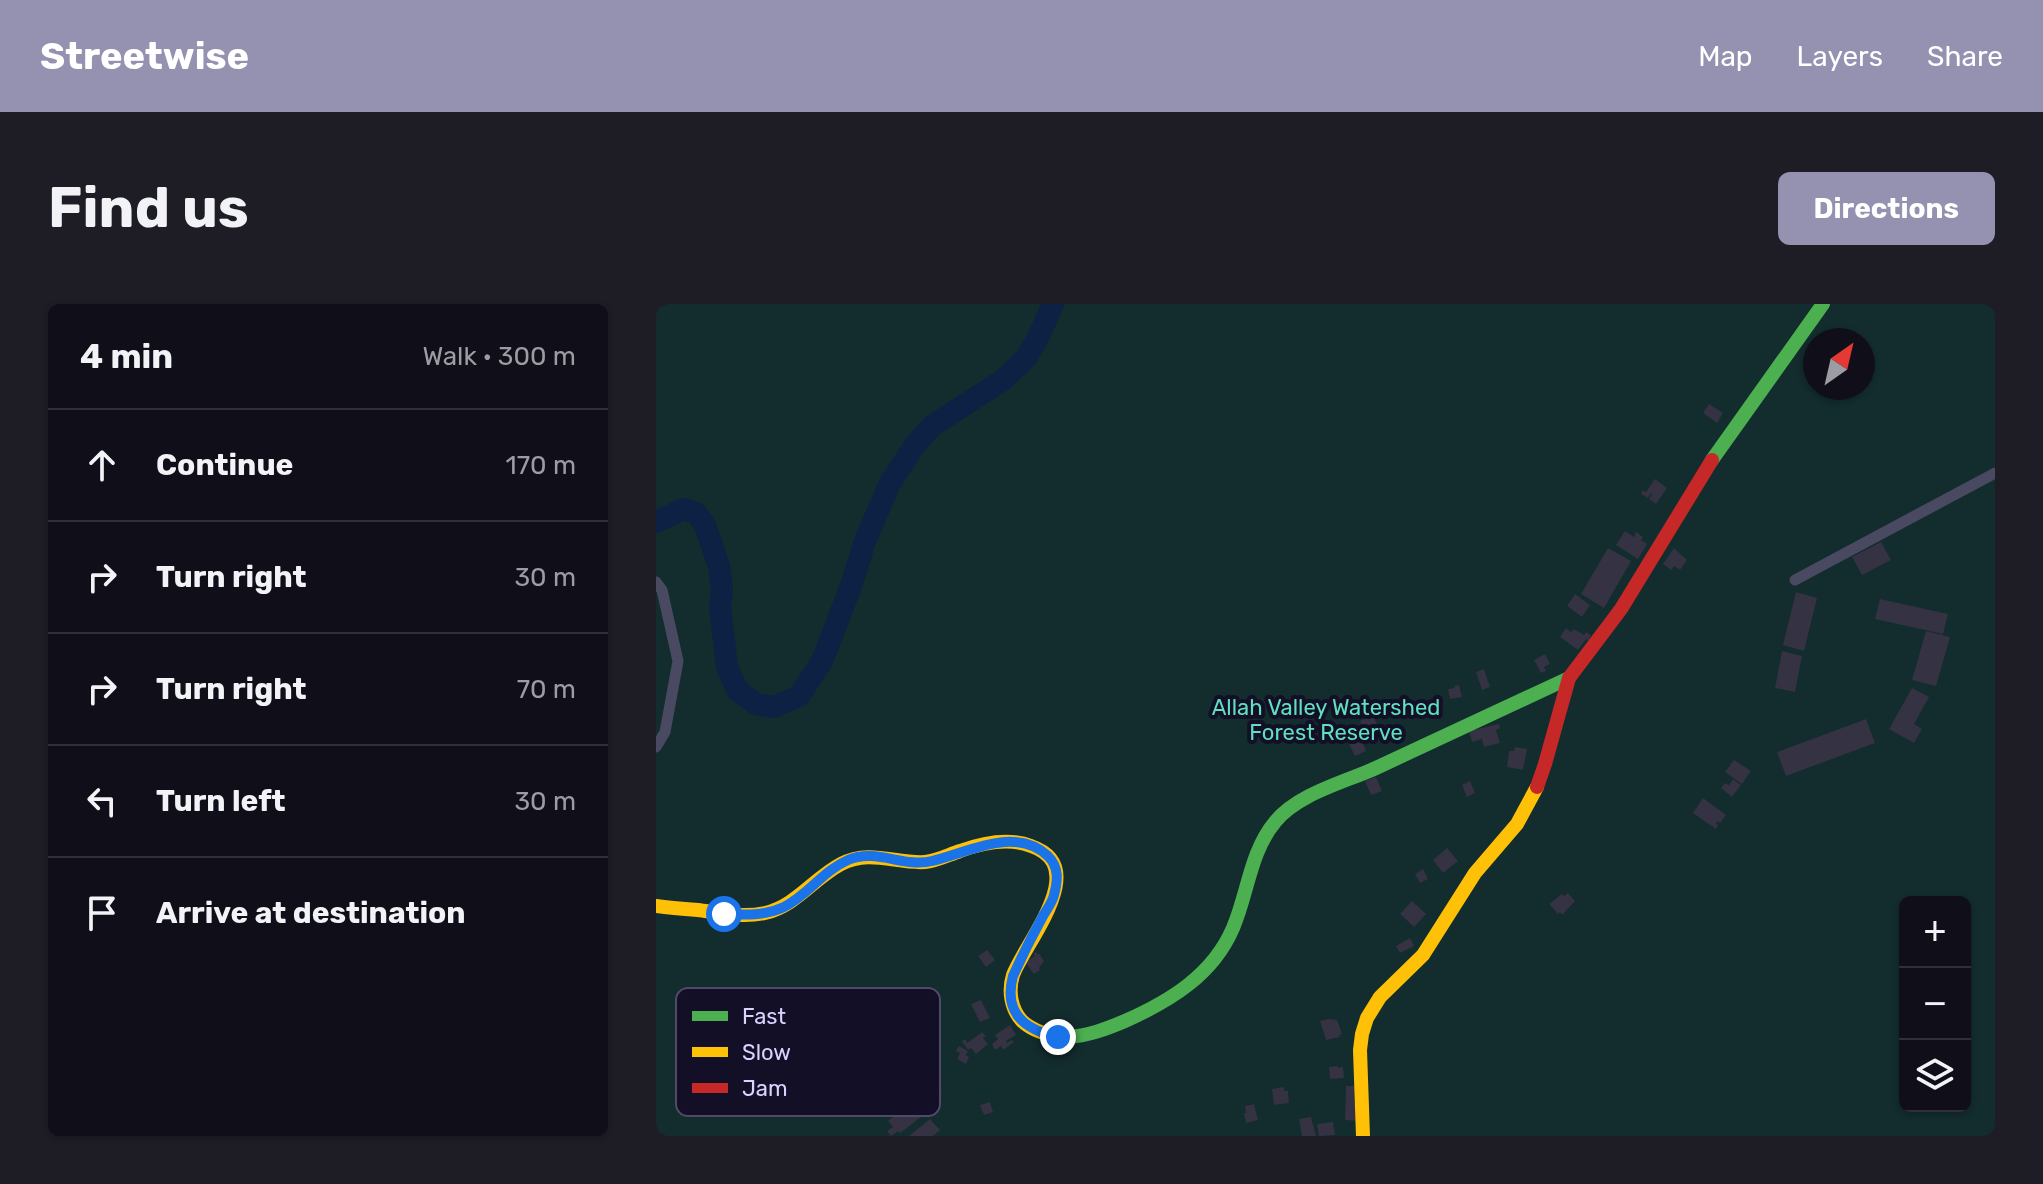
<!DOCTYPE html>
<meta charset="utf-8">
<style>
body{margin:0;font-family:Rubik,sans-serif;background:#1e1d26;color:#f1f3f6}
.controls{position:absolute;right:24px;bottom:24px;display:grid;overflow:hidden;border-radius:12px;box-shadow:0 2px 6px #0004}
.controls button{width:72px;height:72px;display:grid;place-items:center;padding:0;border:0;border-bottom:2px solid #302f38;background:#100f19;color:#f1f3f6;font:40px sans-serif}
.compass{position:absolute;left:1147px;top:24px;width:72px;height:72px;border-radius:50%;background:#100f19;box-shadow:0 2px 6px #0004;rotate:34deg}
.stop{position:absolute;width:24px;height:24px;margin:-18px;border:6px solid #1a73e8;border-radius:50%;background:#fff}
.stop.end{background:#1a73e8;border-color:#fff;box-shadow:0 2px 8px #0008}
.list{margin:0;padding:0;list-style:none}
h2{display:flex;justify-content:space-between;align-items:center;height:104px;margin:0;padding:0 32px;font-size:34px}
h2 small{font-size:26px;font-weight:400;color:#9c9ca2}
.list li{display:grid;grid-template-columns:52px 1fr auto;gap:24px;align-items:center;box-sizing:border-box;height:112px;padding:0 32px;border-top:2px solid #302f38}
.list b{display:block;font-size:30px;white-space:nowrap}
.list em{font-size:26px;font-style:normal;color:#9c9ca2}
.icon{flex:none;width:44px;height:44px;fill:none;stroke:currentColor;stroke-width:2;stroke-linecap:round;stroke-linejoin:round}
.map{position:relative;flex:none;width:1339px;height:832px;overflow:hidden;border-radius:12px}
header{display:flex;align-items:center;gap:48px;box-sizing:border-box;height:112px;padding:0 40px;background:#9591b1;color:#fff}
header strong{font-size:38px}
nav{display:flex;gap:44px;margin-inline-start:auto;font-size:28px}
.intro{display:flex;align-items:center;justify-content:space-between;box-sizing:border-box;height:192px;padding:0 48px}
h1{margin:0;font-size:56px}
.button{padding:20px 36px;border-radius:12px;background:#9591b1;color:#fff;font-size:28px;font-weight:700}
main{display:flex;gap:48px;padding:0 48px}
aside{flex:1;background:#100f19;border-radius:12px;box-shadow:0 2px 6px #0004}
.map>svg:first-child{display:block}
</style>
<header>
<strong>Streetwise</strong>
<nav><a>Map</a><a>Layers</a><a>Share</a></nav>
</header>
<div class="intro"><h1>Find us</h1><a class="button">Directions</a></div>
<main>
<aside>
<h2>4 min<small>Walk · 300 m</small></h2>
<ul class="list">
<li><svg class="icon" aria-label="ahead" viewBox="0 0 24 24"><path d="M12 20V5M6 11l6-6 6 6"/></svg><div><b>Continue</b></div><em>170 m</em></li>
<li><svg class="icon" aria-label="right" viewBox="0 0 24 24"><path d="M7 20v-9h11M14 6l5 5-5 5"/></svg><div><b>Turn right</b></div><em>30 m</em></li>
<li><svg class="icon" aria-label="right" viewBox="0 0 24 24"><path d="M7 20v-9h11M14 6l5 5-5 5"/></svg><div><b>Turn right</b></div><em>70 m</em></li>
<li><svg class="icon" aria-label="left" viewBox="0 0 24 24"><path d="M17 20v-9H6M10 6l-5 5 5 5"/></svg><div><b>Turn left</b></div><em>30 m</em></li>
<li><svg class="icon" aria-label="arrive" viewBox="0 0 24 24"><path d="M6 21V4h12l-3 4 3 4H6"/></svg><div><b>Arrive at destination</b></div></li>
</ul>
</aside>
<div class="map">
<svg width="1339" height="832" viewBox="0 0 1339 832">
<rect width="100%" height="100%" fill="#161421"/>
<!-- green -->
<path fill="#132c2d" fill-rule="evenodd" d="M0 0H1339V832H0ZM1159 36H1207V84H1159ZM1249 598H1309V802H1249Z"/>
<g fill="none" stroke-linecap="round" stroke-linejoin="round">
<!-- river -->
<path stroke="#0d2144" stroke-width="22" d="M0 218 28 205 40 209 49 221 63 262 66 285 64 303 71 363 82 387 100 400 118 403 143 392 166 357 195 282 209 237 234 179 259 141 276 122 347 76 370 54 382 34 397 0"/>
</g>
<!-- building -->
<g fill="#343243">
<path d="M1053 100 1067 109 1061 119 1047 109Z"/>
<path d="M999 175 1011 184 1000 200 993 195 996 190 995 189 992 194 985 190 987 186 990 188Z"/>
<path d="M969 227 978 233 980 228 987 233 985 236 991 240 982 255 960 241Z"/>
<path d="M1225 238 1235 256 1206 271 1196 253Z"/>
<path d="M952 244 975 257 948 304 925 290Z"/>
<path d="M1018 244 1031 256 1024 266 1018 262 1015 266 1007 260Z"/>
<path d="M1140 288 1161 294 1148 347 1127 341Z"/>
<path d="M919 290 934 301 926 313 911 302Z"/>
<path d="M1224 295 1292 310 1287 330 1219 315Z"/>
<path d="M910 324 915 328 918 325 928 331 930 328 935 331 932 337 930 335 922 346 904 333Z"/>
<path d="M1270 327 1294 333 1280 382 1256 376Z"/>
<path d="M1126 347 1146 352 1139 388 1119 384Z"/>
<path d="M889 350 894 360 888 363 890 367 885 369 878 356Z"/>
<path d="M828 365 834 383 826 386 820 368Z"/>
<path d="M803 381 806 393 794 395 792 385 799 384 798 382Z"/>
<path d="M1256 384 1273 393 1258 420 1266 425 1258 439 1233 425Z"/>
<path d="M717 411 721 421 709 427 704 417Z"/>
<path d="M1210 415 1219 439 1130 472 1121 448Z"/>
<path d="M843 420 844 424 840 426 844 439 828 443 826 435 816 438 813 427Z"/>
<path d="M705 434 710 447 699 452 693 440Z"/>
<path d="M859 443 871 445 867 466 851 463 853 447H858Z"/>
<path d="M1078 456 1095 467 1086 480 1069 468Z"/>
<path d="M720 473 726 487 715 491 709 477Z"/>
<path d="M1077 475 1085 481 1076 493 1065 484 1069 479 1073 481Z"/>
<path d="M814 477 819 489 811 493 806 481Z"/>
<path d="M1047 494 1070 511 1064 519 1062 517 1060 519 1062 521 1060 525 1037 509Z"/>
<path d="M791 544 802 557 787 569 777 556Z"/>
<path d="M767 565 772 575 764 579 759 570Z"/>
<path d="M912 589 919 597 906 611 904 608 902 610 893 600 906 590 908 592Z"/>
<path d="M756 597 770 610 758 623 744 610Z"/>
<path d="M754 634 758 642 744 649 740 642Z"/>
<path d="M331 646 339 656 330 663 322 652Z"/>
<path d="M380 648 382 651 383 649 388 657 383 664 384 666 378 670 369 658 379 652 377 649Z"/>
<path d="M325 696 334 714 324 718 315 700Z"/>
<path d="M673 715 681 716 686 730 683 731 684 733 670 736 664 717Z"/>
<path d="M354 721 360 731 350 737 351 739 356 736 358 738 347 746 345 742 339 746 336 740 342 735 339 731Z"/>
<path d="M326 728 330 732 327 734 332 740 320 750 315 744 312 746 306 737 309 735 311 739Z"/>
<path d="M303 742 312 747 310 751 313 753 310 760 301 755 304 749 300 747Z"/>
<path d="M682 762V764L687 763 688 774 674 775 673 763Z"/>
<path d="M279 772 286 785 279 790 269 779Z"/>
<path d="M690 782H699L698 799H704V817L689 816Z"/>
<path d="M628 783V787H632L633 799 618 801 616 785Z"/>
<path d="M258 796 269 810 244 829 242 827 235 832 231 827 237 823 232 817Z"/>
<path d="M334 798 337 808 328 811 324 801Z"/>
<path d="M598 800 602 816 590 819 588 809H590L589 802Z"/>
<path d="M655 813 660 832H646L643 815Z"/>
<path d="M274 815 284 826 277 832H253Z"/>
<path d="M677 818 679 831 663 832 661 820Z"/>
</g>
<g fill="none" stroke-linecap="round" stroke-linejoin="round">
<!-- street -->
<g stroke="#4a4962" stroke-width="11">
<path d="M1139 276 1339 169"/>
<path d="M0 278 6 286 22 357 9 428 0 443"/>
</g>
<!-- fast -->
<g stroke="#4caf50" stroke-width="14">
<path d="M1056 156 1167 0"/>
<path d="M411 733C432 732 450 725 469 717 514 697 557 671 577 624 592 589 594 548 619 518 641 490 689 478 720 464 785 434 849 404 913 374"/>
</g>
<!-- slow -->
<g stroke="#ffc107" stroke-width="14">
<path d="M0 602C14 604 28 605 42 606 64 609 87 614 109 609 140 602 158 574 185 560 214 545 240 560 269 558 281 557 292 551 304 547 326 539 352 533 375 542 436 563 370 637 357 671 352 687 355 705 366 717 378 728 395 732 411 733"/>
<path d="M707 832 704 746 706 730 711 714 724 693 767 651 819 569 861 520 881 483"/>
</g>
<!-- jam -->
<path stroke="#c62828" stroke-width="14" d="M881 483 889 460 913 374 965 305 1056 156"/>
</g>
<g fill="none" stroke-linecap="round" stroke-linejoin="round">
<!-- route -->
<path stroke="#1a73e8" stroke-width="10" d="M68 610C89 611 109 612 128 603 152 591 167 567 192 556 220 544 248 564 276 557 311 549 359 521 392 552 403 563 402 576 398 591 396 599 391 605 387 612 376 632 366 652 357 672 347 709 369 726 402 733"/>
</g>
<g text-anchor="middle" stroke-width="8" stroke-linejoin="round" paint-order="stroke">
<!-- park labels -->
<g font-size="22" fill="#5fe0c0" stroke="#130f26">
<text x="670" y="411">Allah Valley Watershed<tspan x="670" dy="25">Forest Reserve</tspan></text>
</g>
</g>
<!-- legend -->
<rect x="20" y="684" width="264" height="128" rx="12" fill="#130f26" stroke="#4e4a67" stroke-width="2"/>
<rect x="36" y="707" width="36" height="10" fill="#4caf50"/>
<rect x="36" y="743" width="36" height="10" fill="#ffc107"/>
<rect x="36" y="779" width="36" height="10" fill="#c62828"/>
<g font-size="22" fill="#d9d4ff">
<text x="86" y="720">Fast</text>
<text x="86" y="756">Slow</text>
<text x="86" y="792">Jam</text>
</g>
</svg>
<div class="controls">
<button>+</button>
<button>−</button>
<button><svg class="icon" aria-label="layers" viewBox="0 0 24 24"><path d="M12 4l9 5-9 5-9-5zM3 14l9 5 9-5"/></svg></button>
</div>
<svg class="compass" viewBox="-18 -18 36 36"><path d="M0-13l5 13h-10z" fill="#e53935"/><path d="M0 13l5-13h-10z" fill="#9c9ca2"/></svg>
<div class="stop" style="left:68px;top:610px"></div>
<div class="stop end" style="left:402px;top:733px"></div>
</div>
</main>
